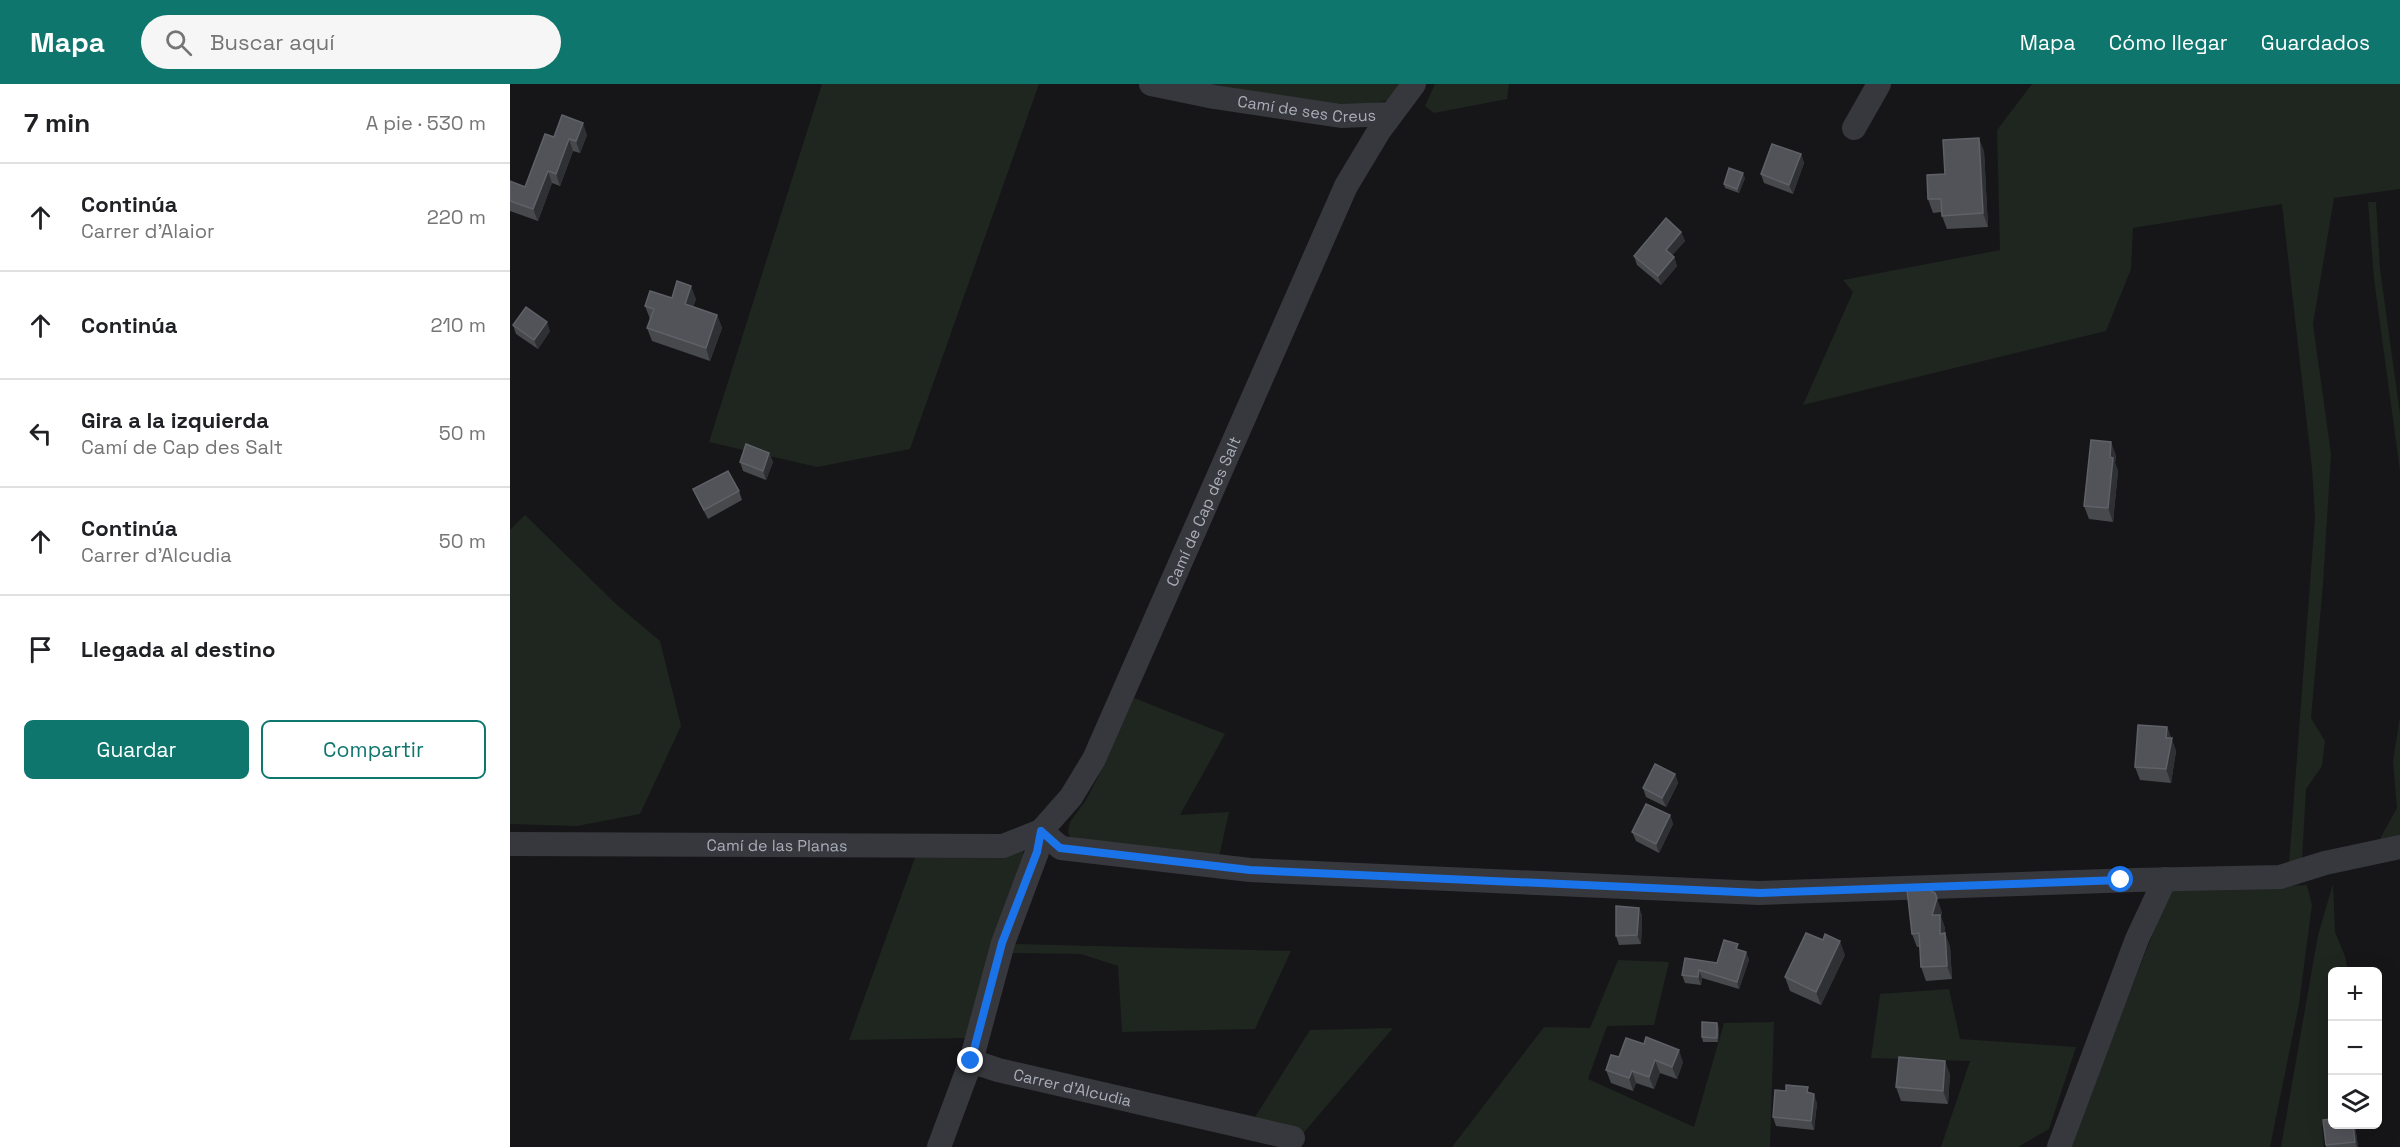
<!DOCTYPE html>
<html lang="es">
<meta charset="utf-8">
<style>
body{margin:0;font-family:"Space Grotesk",sans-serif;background:#f6f6f6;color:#202124}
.controls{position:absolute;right:18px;bottom:18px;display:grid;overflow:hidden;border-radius:9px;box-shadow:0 6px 24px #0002}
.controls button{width:54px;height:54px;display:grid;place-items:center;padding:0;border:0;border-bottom:2px solid #e0e0e0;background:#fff;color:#202124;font:30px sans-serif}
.stop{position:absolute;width:18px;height:18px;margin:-14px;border:4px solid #1a73e8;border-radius:50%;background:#fff}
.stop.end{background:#1a73e8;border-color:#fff;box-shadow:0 2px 6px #0008}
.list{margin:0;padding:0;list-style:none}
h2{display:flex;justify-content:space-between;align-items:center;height:78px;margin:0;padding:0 24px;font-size:26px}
h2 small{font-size:20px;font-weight:400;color:#757577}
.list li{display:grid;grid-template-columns:39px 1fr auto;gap:18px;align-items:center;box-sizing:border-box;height:108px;padding:0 24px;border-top:2px solid #e0e0e0}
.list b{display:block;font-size:22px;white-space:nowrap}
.list p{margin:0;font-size:20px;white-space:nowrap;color:#757577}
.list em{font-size:20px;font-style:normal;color:#757577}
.actions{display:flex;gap:12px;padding:18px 24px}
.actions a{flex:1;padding:14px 0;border:2px solid #0f766e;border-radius:9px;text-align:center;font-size:21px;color:#0f766e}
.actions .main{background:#0f766e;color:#fff}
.icon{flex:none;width:33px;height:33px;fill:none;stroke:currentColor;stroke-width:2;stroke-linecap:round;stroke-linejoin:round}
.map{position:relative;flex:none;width:1890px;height:1063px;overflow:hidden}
header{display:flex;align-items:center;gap:36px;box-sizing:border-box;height:84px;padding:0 30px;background:#0f766e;color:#fff}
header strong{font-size:28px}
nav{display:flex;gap:33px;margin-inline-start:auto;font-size:21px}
.search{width:420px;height:54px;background:#f6f6f6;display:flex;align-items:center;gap:15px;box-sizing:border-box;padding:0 21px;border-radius:33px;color:#757577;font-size:22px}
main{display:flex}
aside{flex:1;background:#fff}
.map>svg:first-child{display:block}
</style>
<header>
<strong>Mapa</strong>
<div class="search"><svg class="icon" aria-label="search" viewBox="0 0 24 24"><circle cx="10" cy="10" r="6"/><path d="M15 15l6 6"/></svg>Buscar aquí</div>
<nav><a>Mapa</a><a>Cómo llegar</a><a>Guardados</a></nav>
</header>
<main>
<aside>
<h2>7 min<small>A pie · 530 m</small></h2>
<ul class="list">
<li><svg class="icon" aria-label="ahead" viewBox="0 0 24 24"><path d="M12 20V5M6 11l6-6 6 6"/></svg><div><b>Continúa</b><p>Carrer d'Alaior</p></div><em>220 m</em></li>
<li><svg class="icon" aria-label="ahead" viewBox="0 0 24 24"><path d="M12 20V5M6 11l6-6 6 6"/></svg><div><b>Continúa</b></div><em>210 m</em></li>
<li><svg class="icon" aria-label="left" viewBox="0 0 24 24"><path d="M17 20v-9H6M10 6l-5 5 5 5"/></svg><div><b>Gira a la izquierda</b><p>Camí de Cap des Salt</p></div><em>50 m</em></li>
<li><svg class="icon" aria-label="ahead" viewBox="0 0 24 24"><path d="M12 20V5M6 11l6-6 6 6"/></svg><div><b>Continúa</b><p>Carrer d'Alcudia</p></div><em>50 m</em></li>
<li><svg class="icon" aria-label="arrive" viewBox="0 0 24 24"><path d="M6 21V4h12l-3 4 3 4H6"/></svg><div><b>Llegada al destino</b></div></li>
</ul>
<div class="actions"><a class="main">Guardar</a><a>Compartir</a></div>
</aside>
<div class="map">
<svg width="1890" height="1063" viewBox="0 0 1890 1063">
<rect width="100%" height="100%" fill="#161618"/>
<!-- green -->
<g fill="#1e261f">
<path d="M312 0H529L400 365 307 383 199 358Z"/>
<path d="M695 0H895L884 15 833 25Z"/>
<path d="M925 0H999L997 15 924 29 915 22Z"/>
<path d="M1522 0H1890V105L1824 114 1803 240 1821 370 1813 500 1801 634 1815 657 1812 682 1796 705 1792 775 1779 780 1805 433 1802 384 1772 120 1623 144 1621 185 1596 247 1293 321 1343 208 1333 196 1490 166 1487 46Z"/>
<path d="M1858 118H1866L1870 185 1890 330V387L1864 195Z"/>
<path d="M15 431 106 520 150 557 171 642 130 730 67 742 0 740V446Z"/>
<path d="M624 614 715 650 670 731 719 728 709 773 563 760 558 748 560 738 576 716 588 693Z"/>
<path d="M1890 633V758L1866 762 1887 724 1883 677Z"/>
<path d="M513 767 514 788 459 954 339 956 406 771 480 772Z"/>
<path d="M1823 800 1825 848 1835 872 1838 887 1822 888 1824 1041 1812 1042 1814 1063H1771L1808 851Z"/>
<path d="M1797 801 1802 821 1789 920 1760 1063H1559L1660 806Z"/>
<path d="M504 860 781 867 745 945 612 948 608 882 571 870 502 869Z"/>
<path d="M1108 876 1159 878 1144 941 1097 942 1078 995 1184 1043 1214 939 1264 938 1260 1063H942L1034 943 1080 944Z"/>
<path d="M1439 905 1450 955 1566 963 1539 1045 1508 1063H1431L1460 977 1361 974 1370 910Z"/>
<path d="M883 944 790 1053 740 1041 800 946Z"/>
</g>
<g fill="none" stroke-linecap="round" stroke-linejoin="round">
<!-- minor -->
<g stroke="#37383d" stroke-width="24">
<path id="s1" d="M641 0 704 13 831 32 881 30"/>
<path d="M1344 44 1369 0"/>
<path d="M531 747 551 764 740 786 1249 809 1625 796 1770 793 1815 779 1890 763"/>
<path id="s2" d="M0 760 493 762 531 747"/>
<path id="s3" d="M461 977 488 986 783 1054"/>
<path id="s4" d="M429 1063 461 977 493 859 527 768 531 747 561 713 584 675 836 102 869 47 904 0"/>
<path d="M1549 1063 1627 855 1655 795"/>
</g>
</g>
<!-- wall -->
<g fill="#47494d">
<path d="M77 51 70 69 63 67 50 102 42 99 28 137 0 127V97L15 103 44 53Z"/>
<path d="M1474 67 1478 143 1437 145 1432 132V128L1423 129 1418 115 1435 90Z"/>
<path d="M1291 70 1294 79 1283 110 1254 99 1251 90Z"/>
<path d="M1235 94 1229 109 1215 104 1214 100Z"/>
<path d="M1171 148 1175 157 1162 171 1164 173 1167 182 1151 201 1127 181 1124 172Z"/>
<path d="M162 214 186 215 183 223 207 231 212 244 200 277 142 257 137 244 140 235 135 222Z"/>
<path d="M3 241 40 247 28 265 6 250Z"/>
<path d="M259 369 263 378 256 396 233 387 230 378Z"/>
<path d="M1606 371 1605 379 1608 387 1603 438 1579 435 1574 422Z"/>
<path d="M183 405 229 407 232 416 198 435 187 414Z"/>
<path d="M1657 643 1666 667 1661 699 1630 696 1625 683Z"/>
<path d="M1165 690 1168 699 1156 723 1136 713 1133 704Z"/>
<path d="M1160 731 1163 740 1149 769 1126 757 1122 748Z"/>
<path d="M1129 824 1132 832 1131 860 1109 861 1106 852Z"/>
<path d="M1432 828 1431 833 1435 844V849L1440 863 1442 895 1416 897 1411 883 1410 863H1407L1402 850Z"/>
<path d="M1230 866 1236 868 1239 876 1229 905 1192 894 1191 901 1175 899 1172 891 1207 879Z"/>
<path d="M1335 871 1311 921 1280 907 1275 893Z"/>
<path d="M1209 943 1208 958H1193L1192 953Z"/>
<path d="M1109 973 1173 978 1167 995 1150 989 1144 1005 1126 999 1123 1007 1101 999 1096 986Z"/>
<path d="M1440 990 1438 1020 1391 1017 1386 1003Z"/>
<path d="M1300 1009 1307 1019 1304 1046 1266 1042 1263 1033Z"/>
<path d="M1822 1041H1845L1848 1063H1816V1061Z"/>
</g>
<!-- shaded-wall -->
<g fill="#2f3033">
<path d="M73 39 77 51 70 69 66 57Z"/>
<path d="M1469 54 1474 67 1478 143 1473 129Z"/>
<path d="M59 55 63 67 50 102 46 90Z"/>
<path d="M1291 70 1294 79 1283 110 1279 101Z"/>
<path d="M38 87 42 99 28 137 23 125Z"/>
<path d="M1233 89 1235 94 1229 109 1227 105Z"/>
<path d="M1171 148 1175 157 1159 175 1156 166Z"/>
<path d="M1164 173 1167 182 1151 201 1148 192Z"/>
<path d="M181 202 186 215 180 233 175 220Z"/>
<path d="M207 231 212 244 200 277 196 264Z"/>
<path d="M37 238 40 247 28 265 24 256Z"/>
<path d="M1601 358 1606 371 1605 379 1608 387 1603 438 1598 424 1600 373Z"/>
<path d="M259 369 263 378 256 396 253 387Z"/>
<path d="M1657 643 1666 667 1661 699 1656 685Z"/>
<path d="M1165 690 1168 699 1156 723 1152 714Z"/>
<path d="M1160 731 1163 740 1149 769 1146 760Z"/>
<path d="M1427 814 1432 828 1431 833 1435 844V863L1422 831Z"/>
<path d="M1129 824 1132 832 1131 860 1127 851Z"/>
<path d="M1435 849 1440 863 1442 895 1437 882Z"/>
<path d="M1330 857 1335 871 1311 921 1306 908Z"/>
<path d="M1236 868 1239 876 1229 905 1227 898Z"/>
<path d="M1189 886 1192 894 1191 901 1188 893Z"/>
<path d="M1207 939 1209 943 1208 958 1207 954Z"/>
<path d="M1169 966 1173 978 1167 995 1162 983Z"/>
<path d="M1145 976 1150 989 1144 1005 1139 993Z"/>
<path d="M1435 977 1440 990 1438 1020 1433 1007Z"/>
<path d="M1122 987 1126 999 1123 1007 1119 994Z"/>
<path d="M1304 1010 1307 1019 1304 1046 1301 1037Z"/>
<path d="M1843 1041H1845L1848 1063H1847L1845 1058Z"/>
</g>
<!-- building -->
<g fill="#525359" stroke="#5f6168" stroke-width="1.5">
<path d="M52 31 73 39 66 57 59 55 46 90 38 87 23 125 0 117V97L15 103 35 50 44 53Z"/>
<path d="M1469 54 1473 129 1432 132 1431 115H1418L1417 91 1435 90 1433 56Z"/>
<path d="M1262 60 1291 70 1279 101 1251 90Z"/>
<path d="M1219 84 1233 89 1227 105 1214 100Z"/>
<path d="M1156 134 1171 148 1156 166 1164 173 1148 192 1124 172Z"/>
<path d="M167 197 181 202 175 220 207 231 196 264 137 244 144 225 135 222 140 207 162 214Z"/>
<path d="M16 223 37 238 24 256 3 241Z"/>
<path d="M1581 356 1601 358 1600 373 1603 374 1598 424 1574 422Z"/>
<path d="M236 360 259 369 253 387 230 378Z"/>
<path d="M218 387 229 407 194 426 183 405Z"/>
<path d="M1628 641 1657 643 1656 654H1662L1656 685 1625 683Z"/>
<path d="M1145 680 1165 690 1152 714 1133 704Z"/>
<path d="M1136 720 1160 731 1146 760 1122 748Z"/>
<path d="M1416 804 1425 809 1427 814 1422 831H1430V850L1435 849 1437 882 1411 883 1409 849 1402 850 1397 805Z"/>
<path d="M1106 822 1129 824 1127 851 1106 852Z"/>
<path d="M1296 849 1313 856 1315 850 1330 857 1306 908 1275 893Z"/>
<path d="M1214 856 1228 860 1226 865 1236 868 1227 898 1189 886 1188 893 1172 891 1175 874 1207 879Z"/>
<path d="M1192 938 1207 939V954L1192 953Z"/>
<path d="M1136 953 1169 966 1162 983 1145 976 1139 993 1122 987 1119 994 1096 986 1101 971 1109 973 1116 954 1134 960Z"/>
<path d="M1389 973 1435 977 1433 1007 1386 1003Z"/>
<path d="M1276 1001 1298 1003 1297 1008 1304 1010 1301 1037 1263 1033 1265 1006 1276 1007Z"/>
<path d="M1822 1035V1041H1843L1845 1058 1816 1061 1813 1036Z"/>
</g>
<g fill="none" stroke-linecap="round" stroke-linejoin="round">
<!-- route -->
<path stroke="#1a73e8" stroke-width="8" d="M461 977 492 859 527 768 531 747 550 764 740 786 1250 809 1611 796"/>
</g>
<g text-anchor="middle" stroke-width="4.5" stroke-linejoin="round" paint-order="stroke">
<!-- street labels -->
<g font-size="16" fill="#a8adb8" stroke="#111113">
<text dy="6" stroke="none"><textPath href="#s1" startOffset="158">Camí de ses Creus</textPath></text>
<text dy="6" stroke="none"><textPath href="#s4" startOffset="693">Camí de Cap des Salt</textPath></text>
<text dy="6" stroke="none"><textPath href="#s2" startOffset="267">Camí de las Planas</textPath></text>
<text dy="6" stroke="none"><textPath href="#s3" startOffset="105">Carrer d'Alcudia</textPath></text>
</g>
</g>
</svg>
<div class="controls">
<button>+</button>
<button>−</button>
<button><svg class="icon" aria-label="layers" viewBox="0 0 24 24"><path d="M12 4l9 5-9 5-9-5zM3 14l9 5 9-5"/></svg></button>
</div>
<div class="stop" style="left:1611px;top:796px"></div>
<div class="stop end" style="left:461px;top:977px"></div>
</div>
</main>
